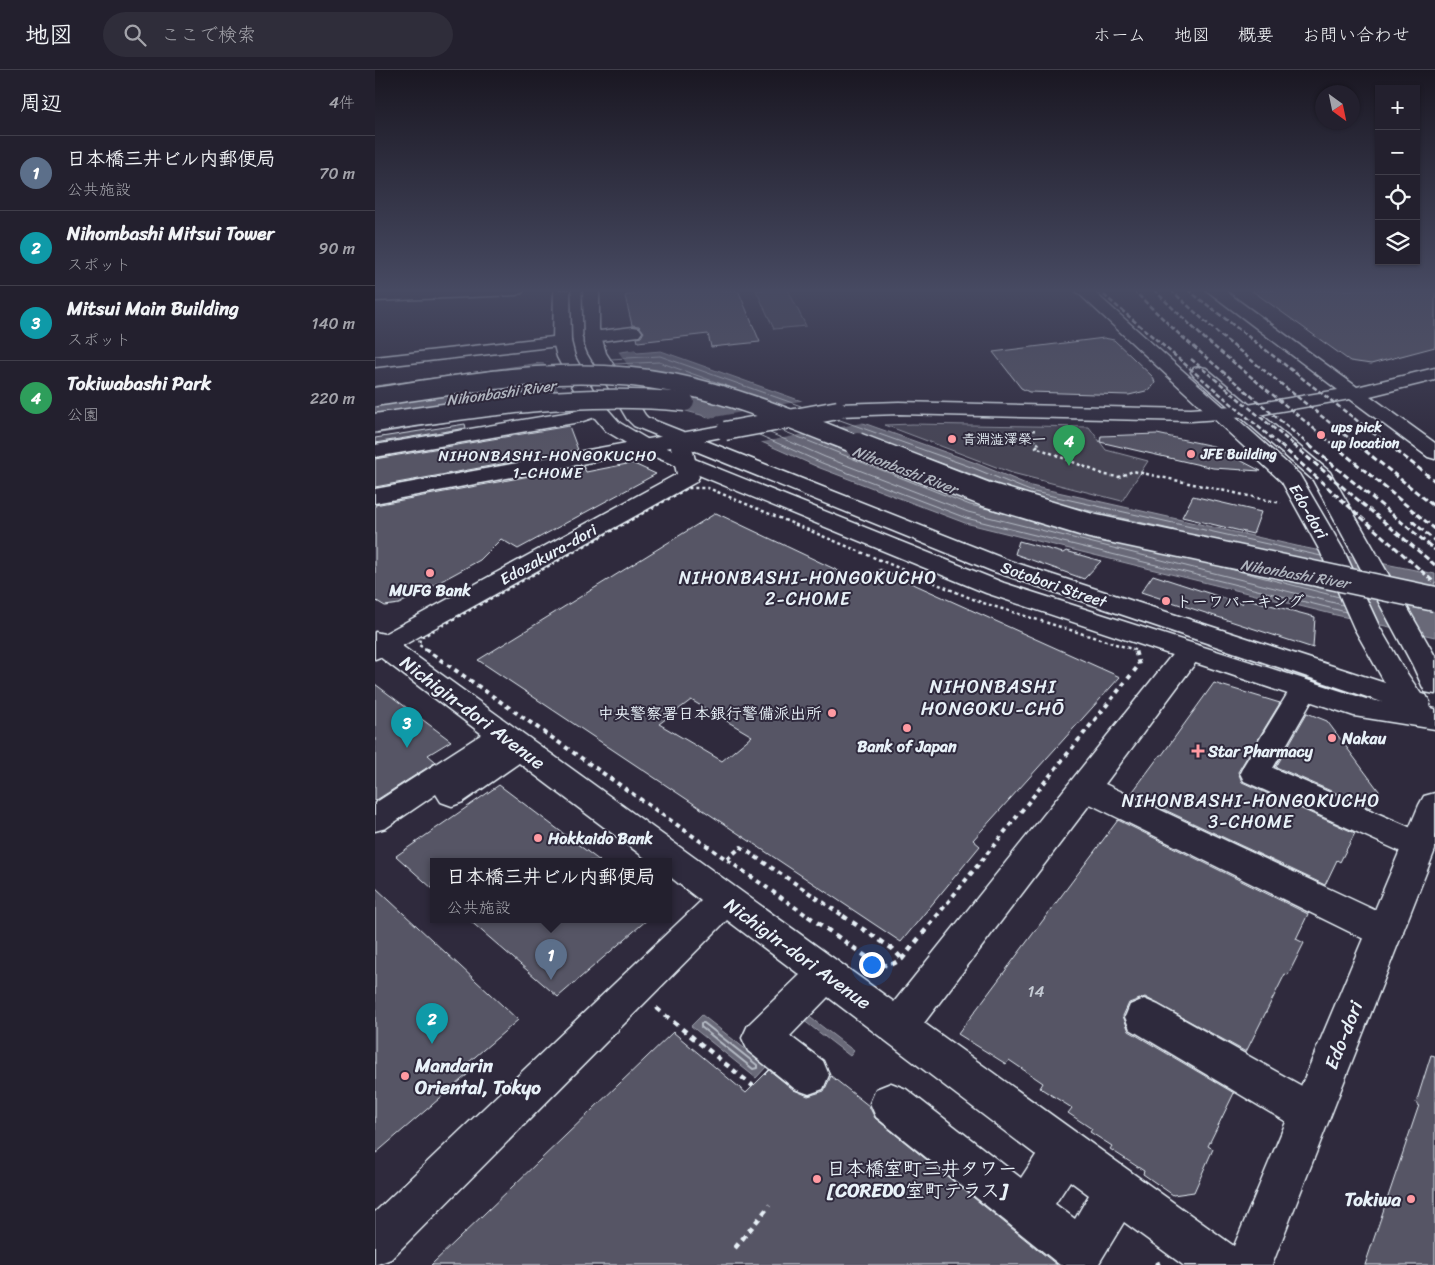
<!DOCTYPE html>
<html lang="ja">
<meta charset="utf-8">
<style>
body{margin:0;font-family:Sriracha,"Klee One",sans-serif;background:#2f2d3a;color:#f1f3f6}
.controls{position:absolute;right:15px;top:15px;display:grid;overflow:hidden;border-radius:0px;box-shadow:0 1px 4px #0004}
.controls button{width:45px;height:45px;display:grid;place-items:center;padding:0;border:0;border-bottom:1px solid #403e4a;background:#23202e;color:#f1f3f6;font:25px sans-serif}
.compass{position:absolute;left:940px;top:15px;width:45px;height:45px;border-radius:50%;background:#23202e;box-shadow:0 1px 4px #0004;rotate:147deg}
.you{position:absolute;left:496px;top:894px;width:18px;height:18px;margin:-12px;border:4px solid #fff;border-radius:50%;background:#1a73e8;box-shadow:0 0 0 8px #1a73e833}
.badge{display:grid;place-items:center;width:32px;height:32px;border-radius:50%;background:#ff9aa2;color:#fff;font-size:16px;font-weight:700}
.pin{position:absolute;translate:-50% -41px;filter:drop-shadow(0 1px 2px #0008)}
.pin::after{content:'';position:absolute;top:26px;width:18px;height:15px;background:inherit;clip-path:polygon(0 0,100% 0,50% 100%)}
.popup{position:absolute;left:55px;top:788px;width:242px;height:65px;box-sizing:border-box;display:grid;place-content:center;border-radius:0px;background:#23202e;filter:drop-shadow(0 1px 4px #0005);font-size:16px;white-space:nowrap;color:#a3a3aa}
.popup b{font-size:19px;color:#f1f3f6}
.popup::after{content:'';position:absolute;left:50%;top:100%;margin-left:-10px;border:10px solid transparent;border-top-color:#23202e}
.list{margin:0;padding:0;list-style:none}
h2{display:flex;justify-content:space-between;align-items:center;height:65px;margin:0;padding:0 20px;font-size:21px}
h2 small{font-size:16px;font-weight:400;color:#a3a3aa}
.list li{display:grid;grid-template-columns:32px 1fr auto;gap:15px;align-items:center;box-sizing:border-box;height:75px;padding:0 20px;border-top:1px solid #403e4a}
.list b{display:block;font-size:19px;white-space:nowrap}
.list p{margin:0;font-size:16px;white-space:nowrap;color:#a3a3aa}
.list em{font-size:16px;font-style:normal;color:#a3a3aa}
.icon{flex:none;width:28px;height:28px;fill:none;stroke:currentColor;stroke-width:2;stroke-linecap:round;stroke-linejoin:round}
.map{position:relative;flex:none;width:1060px;height:1195px;overflow:hidden}
header{display:flex;align-items:center;gap:30px;box-sizing:border-box;height:70px;padding:0 25px;background:#23202e;border-bottom:1px solid #403e4a}
header strong{font-size:24px}
nav{display:flex;gap:28px;margin-inline-start:auto;font-size:18px}
.search{width:350px;height:45px;background:#2f2d3a;display:flex;align-items:center;gap:12px;box-sizing:border-box;padding:0 18px;border-radius:28px;color:#a3a3aa;font-size:19px}
main{display:flex}
aside{flex:1;background:#23202e}
.map>svg:first-child{display:block}
</style>
<header>
<strong>地図</strong>
<div class="search"><svg class="icon" aria-label="search" viewBox="0 0 24 24"><circle cx="10" cy="10" r="6"/><path d="M15 15l6 6"/></svg>ここで検索</div>
<nav><a>ホーム</a><a>地図</a><a>概要</a><a>お問い合わせ</a></nav>
</header>
<main>
<aside>
<h2>周辺<small>4件</small></h2>
<ul class="list">
<li><span class="badge" style="background:#5c6f8a">1</span><div><b>日本橋三井ビル内郵便局</b><p>公共施設</p></div><em>70 m</em></li>
<li><span class="badge" style="background:#0f9aa8">2</span><div><b>Nihombashi Mitsui Tower</b><p>スポット</p></div><em>90 m</em></li>
<li><span class="badge" style="background:#0f9aa8">3</span><div><b>Mitsui Main Building</b><p>スポット</p></div><em>140 m</em></li>
<li><span class="badge" style="background:#2e9e5b">4</span><div><b>Tokiwabashi Park</b><p>公園</p></div><em>220 m</em></li>
</ul>
</aside>
<div class="map">
<svg width="1060" height="1195" viewBox="0 0 1060 1195">
<rect width="100%" height="100%" fill="#2f2a3d"/>
<filter id="ink" filterUnits="userSpaceOnUse"><feTurbulence type="fractalNoise" baseFrequency=".02" numOctaves="2"/><feDisplacementMap in="SourceGraphic" scale="10" xChannelSelector="R" yChannelSelector="G"/><feConvolveMatrix kernelMatrix="1 2 1 2 8 2 1 2 1" color-interpolation-filters="sRGB"/></filter>
<g filter="url(#ink)">
<!-- green -->
<g fill="#464455" stroke="#979aa6">
<path d="M381 220H413L431 256 399 259Z"/>
<path d="M537 354 714 357 731 380 773 391 747 431 637 403 510 355Z"/>
</g>
<!-- water -->
<g fill="#696978" stroke="#9c9fab">
<path d="M260 280 262 283 286 281 598 392 656 416 926 477 1060 504V567L961 545 590 453 445 398 326 345 296 337 184 334 0 364V316Z"/>
<path d="M327 945 392 996 381 1008 316 956Z"/>
<path d="M432 945 479 981 475 986 428 950Z"/>
</g>
<!-- pier -->
<g fill="#2f2a3d">
<path d="M243 281 281 336 191 335 168 292Z"/>
<path d="M431 330 491 352 383 373 329 349Z"/>
</g>
<g fill="none" stroke-linecap="round" stroke-linejoin="round">
<!-- shore-far1 -->
<g stroke="#b5bbc5" stroke-width="1">
<path d="M236 289 285 286 426 336"/>
<path d="M240 294 284 292 355 317"/>
<path d="M91 330 139 322 140 318"/>
<path d="M465 350 596 397 655 421 946 486"/>
<path d="M408 361 595 435 626 442"/>
<path d="M395 363 450 387 593 442 968 535"/>
<path d="M384 365 447 393 591 448 971 542"/>
<path d="M550 387 622 414"/>
<path d="M698 437 799 460"/>
<path d="M847 497 964 527"/>
</g>
<!-- shore -->
<path stroke="#b5bbc5" stroke-width="2" d="M326 953H329L382 995V998L378 999 326 957Z"/>
</g>
<!-- building -->
<g fill="#575565" stroke="#e8f1f8" fill-rule="evenodd">
<path d="M279 220H363L385 272 336 277 333 264 263 272 262 268 266 267 269 262 264 256 257 255 250 226 263 222Z"/>
<path d="M876 220H1060V277L996 294 975 291Z"/>
<path d="M729 268 739 270 778 307 780 313 775 320 754 325 654 322 646 318 618 282Z"/>
<path d="M90 354 91 358 0 373V368Z"/>
<path d="M194 356 203 380 0 417V389Z"/>
<path d="M782 364 838 376 886 401 838 398 725 372 726 366Z"/>
<path d="M257 393 281 404 143 479 126 469 105 490 24 534 10 536 0 530V435L208 396 211 402Z"/>
<path d="M818 426 886 442 878 464 807 447Z"/>
<path d="M341 443 487 512 505 499 745 607 598 770 605 776 526 872 103 590ZM316 630 377 666 347 691 284 654Z"/>
<path d="M644 471 688 483 691 481 726 491 709 509 640 484Z"/>
<path d="M778 505 867 534 869 528 940 547 938 578 766 522Z"/>
<path d="M839 613 905 633 863 702 867 712 980 763 965 792 962 790 950 815 756 724 785 685H787Z"/>
<path d="M0 614 76 671 53 685 61 692 0 731Z"/>
<path d="M932 643 952 651 1004 721 995 738 901 697Z"/>
<path d="M124 715 225 791H58V819L21 786Z"/>
<path d="M743 750 933 844 921 869 929 873 913 905 910 904 871 982 770 927 754 933 748 946 754 961 859 1023 833 1076 838 1079 819 1122 798 1125 768 1104 769 1101 735 1079 737 1076 715 1062 717 1059 693 1043 697 1038 665 1018 668 1013 634 990 631 994 583 964Z"/>
<path d="M0 817 143 950 87 998 93 1004 0 1084Z"/>
<path d="M93 849H273L183 927Z"/>
<path d="M298 962 371 1023 394 1000 419 1020 433 1026 449 1021 456 1006 494 1036 500 1048 682 1195H56Z"/>
<path d="M1056 985 1060 986V1195H990L1044 1035 1041 1033Z"/>
</g>
<g fill="none" stroke-linecap="round" stroke-linejoin="round">
<defs>
<g id="minor">
<path d="M831 220H849L982 317 1060 298V310L995 326 1060 373V389L1053 387 975 329 872 347 816 351 524 344 463 346 456 344 453 340 456 336 463 334 524 332 816 339 872 335 963 320Z"/>
<path d="M258 257 264 258 267 262 264 266 217 272 211 271 208 267 211 263 217 262Z"/>
<path d="M187 266 193 267 196 271 193 275 0 297V287Z"/>
<path d="M222 334 229 336 232 340 229 344 205 352 0 387V375L201 341Z"/>
<path d="M350 355 357 357 360 361 357 365 316 373 324 407 321 412 27 576 519 932 804 576 814 573 824 576 828 582 824 588 730 714 1023 851 1028 862 1023 873 1010 877 997 873 715 734 549 953 863 1179 870 1195H808L749 1152 723 1195H685L501 1047 495 1033 501 1019 516 1013 531 1019 646 1108 661 1085 453 927 415 966 448 991 454 1005 448 1019 434 1024 420 1019 373 981 367 968 373 955 425 905 352 850 16 1189 0 1195V1142L326 831 294 806V791H274L144 693 88 732 77 736 66 732 61 724 11 758 0 761V733L107 664 5 587 0 589V562L9 564 302 404 296 377 0 433V419ZM695 1111 714 1125 700 1149 680 1134Z"/>
<path d="M929 611 939 613 943 620 898 698 1057 767C1060 774 1060 778 1057 785L1045 789 1033 785 869 711 865 703 869 695 919 613Z"/>
<path d="M769 929 783 935 950 1029 956 1043 950 1057 935 1063 920 1057 755 959 750 947 755 935Z"/>
</g>
<g id="major">
<path d="M179 220H195L196 271 200 287 222 327 245 353 277 372 629 513 991 629 1007 632 617 501 259 356 252 349 213 283 209 273 208 220H224V259L231 283 270 345 273 348 635 491 1010 613 979 558 945 481 907 412 700 220H717L924 404 969 481 1005 558 1027 596 1046 624 1051 625 1055 632 1054 635 1055 638 1060 639V659L979 646 611 523 263 380 231 361 204 329 182 287 178 271Z"/>
<path d="M825 297 831 298 955 402 1060 586V624L1050 622 1037 594 938 410 819 306 816 302 819 298Z"/>
<path d="M1060 723V780L897 1195H851L1044 735 1049 726Z"/>
</g>
<path id="highway" d="M32 220H149L147 223 141 225 0 231V221Z"/>
</defs>
<!-- minor casing -->
<use href="#minor" stroke="#e8f1f8" stroke-width="3"/>
<!-- major casing -->
<use href="#major" stroke="#e8f1f8" stroke-width="3"/>
<!-- highway casing -->
<use href="#highway" stroke="#e8f1f8" stroke-width="3"/>
<!-- path-far3 -->
<path stroke="#e8f1f8" stroke-width="2" stroke-dasharray="2.5 2.5" stroke-linecap="butt" d="M659 359V370L664 374 662 376"/>
<!-- path-far2 -->
<g stroke="#e8f1f8" stroke-width="2.5" stroke-dasharray="3 3" stroke-linecap="butt">
<path d="M663 375 661 377 730 405 744 407 758 401 906 433"/>
<path d="M52 580 44 575 45 568 313 418H333L605 532 760 580"/>
</g>
<!-- path-far1 -->
<g stroke="#e8f1f8" stroke-width="4" stroke-dasharray="4.5 4.5" stroke-linecap="butt">
<path d="M50 579 434 847"/>
<path d="M352 789 366 777 470 847"/>
<path d="M561 847 764 595 760 580 757 579"/>
</g>
<!-- path -->
<g stroke="#e8f1f8" stroke-width="4.5" stroke-dasharray="5.5 5.5" stroke-linecap="butt">
<path d="M433 846 499 892 514 896 527 889 562 846"/>
<path d="M468 846 518 879 527 889"/>
<path d="M281 938 378 1016"/>
<path d="M360 1178 395 1135"/>
<path d="M780 1195 787 1192"/>
</g>
<!-- minor -->
<use href="#minor" fill="#2f2a3d" fill-rule="evenodd"/>
<!-- major -->
<use href="#major" fill="#2f2a3d" fill-rule="evenodd"/>
<!-- highway -->
<use href="#highway" fill="#2f2a3d" fill-rule="evenodd"/>
<!-- rail-far1 -->
<g stroke="#e8f1f8" stroke-width="2.5" stroke-dasharray="5 2.5" stroke-linecap="butt">
<path d="M723 220 906 376"/>
<path d="M758 220 805 265 935 376"/>
<path d="M779 220 830 269 960 376"/>
<path d="M796 220 846 266 984 376"/>
<path d="M813 220 1015 376"/>
<path d="M816 289 920 376"/>
</g>
<!-- rail -->
<g stroke="#e8f1f8" stroke-width="3" stroke-dasharray="6 3" stroke-linecap="butt">
<path d="M905 375 1060 513"/>
<path d="M918 375 1060 495"/>
<path d="M934 375 1060 480"/>
<path d="M959 375 1060 459"/>
<path d="M983 375 1060 437"/>
<path d="M1014 375 1060 411"/>
<path d="M1037 451 1060 471"/>
</g>
<defs>
<path id="minor-bridge" d="M350 361 463 340"/>
<g id="highway-bridge-far1">
<path d="M0 327C98 312 199 293 298 313 363 326 424 352 485 376"/>
<path d="M0 353C106 337 203 322 310 332"/>
</g>
<path id="highway-bridge" d="M482 375 610 424 716 456 1060 529"/>
</defs>
<!-- minor-bridge casing -->
<use href="#minor-bridge" stroke="#e8f1f8" stroke-width="21" stroke-linecap="butt"/>
<!-- highway-bridge-far1 casing -->
<use href="#highway-bridge-far1" stroke="#e8f1f8" stroke-width="21" stroke-linecap="butt"/>
<!-- highway-bridge casing -->
<use href="#highway-bridge" stroke="#e8f1f8" stroke-width="27" stroke-linecap="butt"/>
<!-- minor-bridge -->
<use href="#minor-bridge" stroke="#2f2a3d" stroke-width="18"/>
<!-- highway-bridge-far1 -->
<use href="#highway-bridge-far1" stroke="#2f2a3d" stroke-width="18"/>
<!-- highway-bridge -->
<use href="#highway-bridge" stroke="#2f2a3d" stroke-width="24"/>
</g>
</g>
<!-- sky -->
<linearGradient id="sky" x2="0" y2="1"><stop stop-color="#1a1722"/><stop offset="0.57" stop-color="#474a62"/><stop offset="1" stop-color="#474a62" stop-opacity="0"/></linearGradient>
<rect width="1060" height="387" fill="url(#sky)"/>
<!-- markers -->
<g fill="#ff9aa2" stroke="#2f2a3d" stroke-width="2">
<circle cx="946" cy="365" r="5"/>
<circle cx="577" cy="369" r="5"/>
<circle cx="816" cy="384" r="5"/>
<circle cx="55" cy="503" r="5"/>
<circle cx="791" cy="531" r="5"/>
<circle cx="457" cy="643" r="5"/>
<circle cx="532" cy="658" r="5"/>
<circle cx="957" cy="668" r="5"/>
<path d="M820.5 673.5h5v5h5v5h-5v5h-5v-5h-5v-5h5z"/>
<circle cx="163" cy="768" r="5"/>
<circle cx="30" cy="1006" r="5"/>
<circle cx="442" cy="1109" r="5"/>
<circle cx="1036" cy="1129" r="5"/>
</g>
<g text-anchor="middle" stroke-width="4" stroke-linejoin="round" paint-order="stroke">
<!-- far-poi labels -->
<g font-size="14" font-weight="bold" fill="#e8f1f8" stroke="#2f2a3d" text-anchor="start">
<text x="956" y="362">ups pick<tspan x="956" dy="16">up location</tspan></text>
<text x="587" y="374">青淵澁澤榮一</text>
<text x="826" y="389">JFE Building</text>
</g>
<!-- far-water labels -->
<g font-size="15" font-style="italic" fill="#afb4be" stroke="#2f2a3d">
<text transform="translate(126 323) rotate(-8)" y="5">Nihonbashi River</text>
<text transform="translate(530 400) rotate(21)" y="5">Nihonbashi River</text>
<text transform="translate(920 504) rotate(10)" y="5">Nihonbashi River</text>
</g>
<!-- far-neighbourhood labels -->
<g font-size="15" letter-spacing="1" fill="#e8f1f8" stroke="#2f2a3d">
<text x="173" y="391">NIHONBASHI-HONGOKUCHO<tspan x="173" dy="17">1-CHOME</tspan></text>
</g>
<!-- street labels -->
<g font-size="16" fill="#e8f1f8" stroke="#2f2a3d">
<text transform="translate(934 441) rotate(60)" y="6">Edo-dori</text>
<text transform="translate(173 484) rotate(-29)" y="6">Edozakura-dori</text>
<text transform="translate(679 514) rotate(19)" y="6">Sotobori Street</text>
</g>
<!-- poi labels -->
<g font-size="16" font-weight="bold" fill="#e8f1f8" stroke="#2f2a3d" text-anchor="start">
<text x="55" y="526" text-anchor="middle">MUFG Bank</text>
<text x="801" y="537">トーワパーキング</text>
<text x="447" y="649" text-anchor="end">中央警察署日本銀行警備派出所</text>
<text x="967" y="674">Nakau</text>
<text x="532" y="682" text-anchor="middle">Bank of Japan</text>
<text x="833" y="687">Star Pharmacy</text>
<text x="173" y="774">Hokkaido Bank</text>
</g>
<!-- near-number labels -->
<g font-size="16" fill="#c4cad3">
<text x="661" y="927">14</text>
</g>
<!-- neighbourhood labels -->
<g font-size="18" letter-spacing="1" fill="#e8f1f8" stroke="#2f2a3d">
<text x="433" y="514">NIHONBASHI-HONGOKUCHO<tspan x="433" dy="21">2-CHOME</tspan></text>
<text x="876" y="737">NIHONBASHI-HONGOKUCHO<tspan x="876" dy="21">3-CHOME</tspan></text>
</g>
<!-- quarter labels -->
<g font-size="19" letter-spacing="1" fill="#e8f1f8" stroke="#2f2a3d">
<text x="618" y="623">NIHONBASHI<tspan x="618" dy="22">HONGOKU-CHŌ</tspan></text>
</g>
<!-- near-street labels -->
<g font-size="19" fill="#e8f1f8" stroke="#2f2a3d">
<text transform="translate(98 642) rotate(37)" y="7">Nichigin-dori Avenue</text>
<text transform="translate(423 883) rotate(36)" y="7">Nichigin-dori Avenue</text>
<text transform="translate(968 965) rotate(-68)" y="7">Edo-dori</text>
</g>
<!-- near-poi labels -->
<g font-size="19" font-weight="bold" fill="#e8f1f8" stroke="#2f2a3d" text-anchor="start">
<text x="40" y="1002">Mandarin<tspan x="40" dy="22">Oriental, Tokyo</tspan></text>
<text x="452" y="1105">日本橋室町三井タワー<tspan x="452" dy="22">[COREDO室町テラス]</tspan></text>
<text x="1026" y="1136" text-anchor="end">Tokiwa</text>
</g>
</g>
</svg>
<div class="controls">
<button>+</button>
<button>−</button>
<button><svg class="icon" aria-label="locate" viewBox="0 0 24 24"><circle cx="12" cy="12" r="6"/><path d="M12 2v4M12 18v4M2 12h4M18 12h4"/></svg></button>
<button><svg class="icon" aria-label="layers" viewBox="0 0 24 24"><path d="M12 4l9 5-9 5-9-5zM3 14l9 5 9-5"/></svg></button>
</div>
<svg class="compass" viewBox="-18 -18 36 36"><path d="M0-13l5 13h-10z" fill="#e53935"/><path d="M0 13l5-13h-10z" fill="#a3a3aa"/></svg>
<div class="you"></div>
<div class="pin badge" style="left:176px;top:910px;background:#5c6f8a">1</div>
<div class="popup"><b>日本橋三井ビル内郵便局</b>公共施設</div>
<div class="pin badge" style="left:57px;top:974px;background:#0f9aa8">2</div>
<div class="pin badge" style="left:32px;top:678px;background:#0f9aa8">3</div>
<div class="pin badge" style="left:694px;top:396px;background:#2e9e5b">4</div>
</div>
</main>
